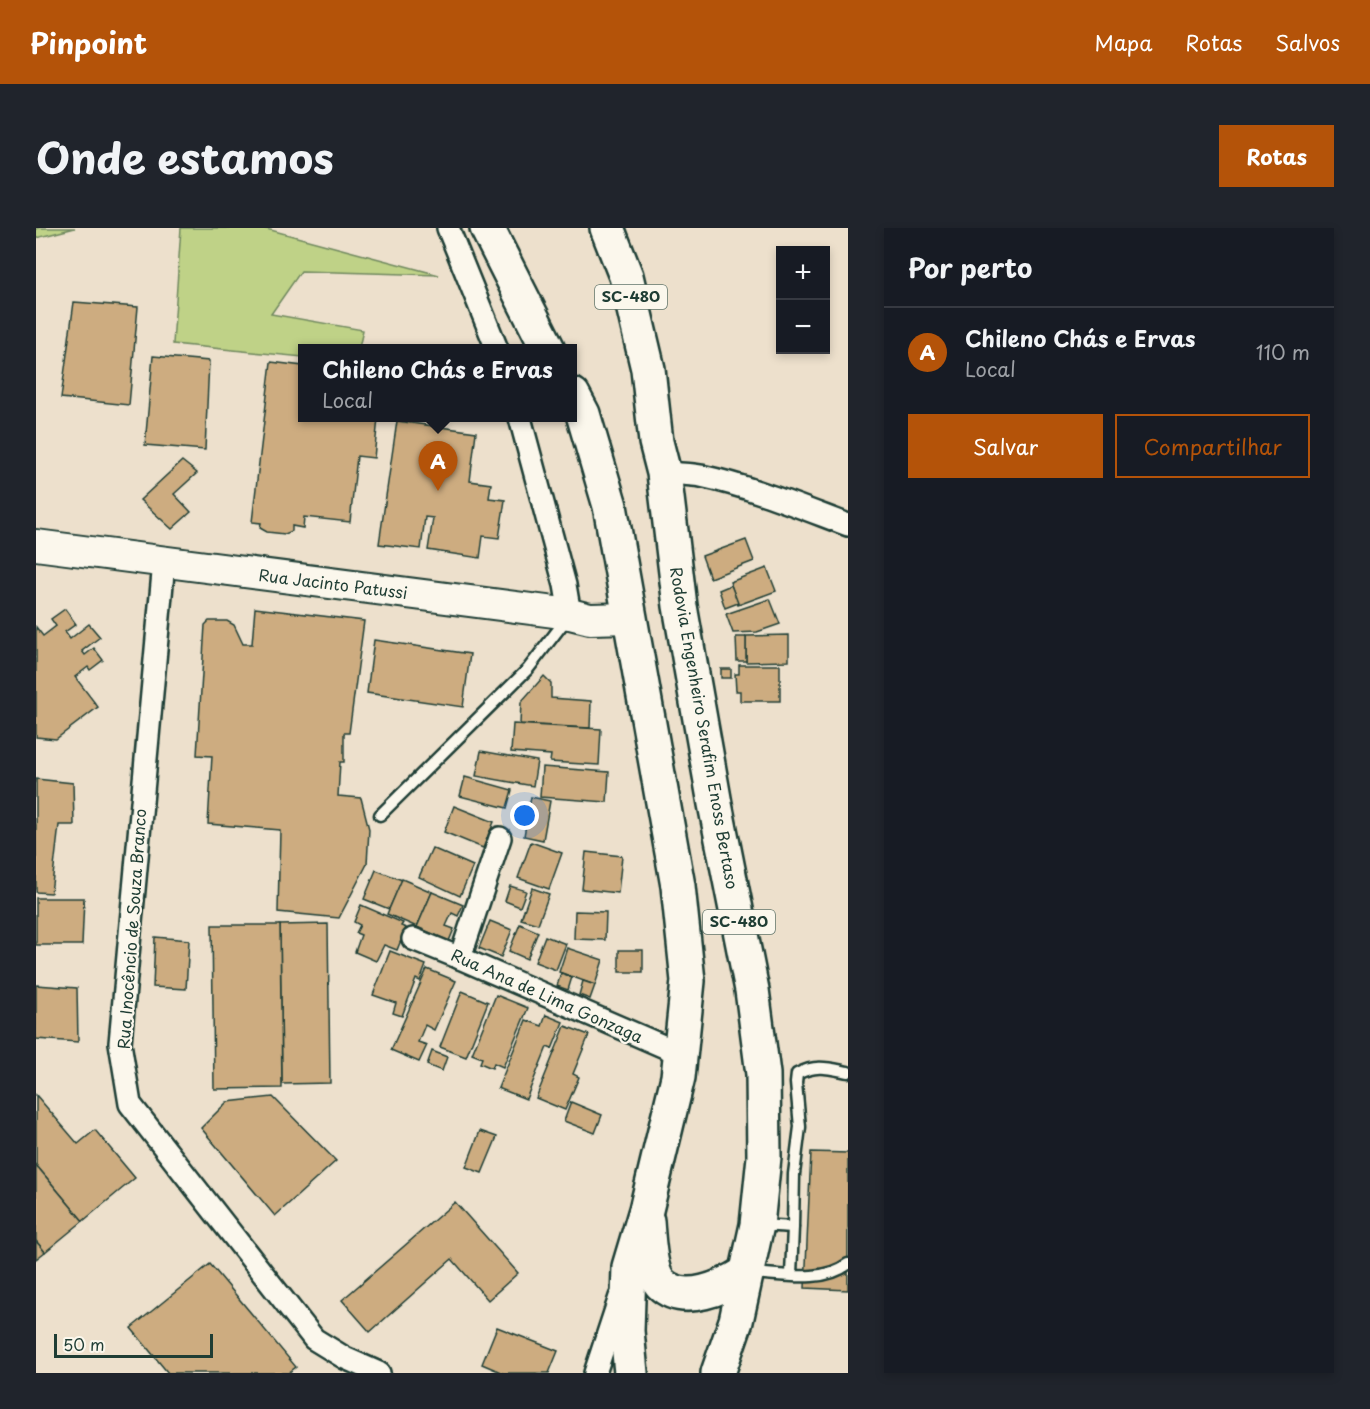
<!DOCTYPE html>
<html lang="pt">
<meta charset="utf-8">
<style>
body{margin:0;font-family:"Playpen Sans",sans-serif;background:#20242c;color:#f1f3f6}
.controls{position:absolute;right:18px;top:18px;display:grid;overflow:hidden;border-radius:0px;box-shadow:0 3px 9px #0003}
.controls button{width:54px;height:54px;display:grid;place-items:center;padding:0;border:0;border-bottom:2px solid #363941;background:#171b24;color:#f1f3f6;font:30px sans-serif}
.scale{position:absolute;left:18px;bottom:15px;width:159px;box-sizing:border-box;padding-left:6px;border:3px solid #1f3d34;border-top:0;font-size:16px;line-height:21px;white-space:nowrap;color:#1f3d34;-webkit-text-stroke:4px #fbf7ec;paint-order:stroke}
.you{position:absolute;left:489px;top:588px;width:21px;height:21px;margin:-15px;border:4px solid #fff;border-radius:50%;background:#1a73e8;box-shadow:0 0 0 9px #1a73e833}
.badge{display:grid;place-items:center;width:39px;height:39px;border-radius:50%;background:#b45309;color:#fff;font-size:20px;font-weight:700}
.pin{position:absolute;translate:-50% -50px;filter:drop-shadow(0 2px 3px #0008)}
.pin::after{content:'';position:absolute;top:32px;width:21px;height:18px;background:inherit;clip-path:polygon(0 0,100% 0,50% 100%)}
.popup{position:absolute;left:262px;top:116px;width:279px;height:78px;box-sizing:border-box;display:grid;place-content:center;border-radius:0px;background:#171b24;filter:drop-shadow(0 2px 4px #0005);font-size:20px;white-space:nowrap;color:#9ea1a6}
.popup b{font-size:22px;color:#f1f3f6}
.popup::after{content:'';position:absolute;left:50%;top:100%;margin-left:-12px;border:12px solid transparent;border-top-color:#171b24}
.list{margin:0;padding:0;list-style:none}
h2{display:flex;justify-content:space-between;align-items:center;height:78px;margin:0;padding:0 24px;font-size:26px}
h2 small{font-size:20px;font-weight:400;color:#9ea1a6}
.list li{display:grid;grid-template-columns:39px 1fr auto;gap:18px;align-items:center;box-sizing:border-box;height:90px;padding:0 24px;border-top:2px solid #363941}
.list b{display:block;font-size:22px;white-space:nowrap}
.list p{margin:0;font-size:20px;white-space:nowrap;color:#9ea1a6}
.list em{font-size:20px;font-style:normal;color:#9ea1a6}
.actions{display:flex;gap:12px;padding:18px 24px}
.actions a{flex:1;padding:14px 0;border:2px solid #b45309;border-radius:0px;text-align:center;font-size:21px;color:#b45309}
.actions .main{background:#b45309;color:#fff}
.map{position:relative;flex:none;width:812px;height:1145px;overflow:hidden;border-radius:0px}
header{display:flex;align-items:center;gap:36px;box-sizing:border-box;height:84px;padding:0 30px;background:#b45309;color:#fff}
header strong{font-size:28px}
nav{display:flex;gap:33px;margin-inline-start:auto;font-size:21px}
.intro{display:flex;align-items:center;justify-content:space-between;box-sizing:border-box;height:144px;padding:0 36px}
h1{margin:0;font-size:42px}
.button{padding:15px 27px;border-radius:0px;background:#b45309;color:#fff;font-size:21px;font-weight:700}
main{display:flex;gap:36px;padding:0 36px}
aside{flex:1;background:#171b24;border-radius:0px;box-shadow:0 3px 9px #0003}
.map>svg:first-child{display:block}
</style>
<header>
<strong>Pinpoint</strong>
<nav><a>Mapa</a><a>Rotas</a><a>Salvos</a></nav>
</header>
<div class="intro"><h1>Onde estamos</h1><a class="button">Rotas</a></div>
<main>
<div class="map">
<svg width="812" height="1145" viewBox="0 0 812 1145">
<rect width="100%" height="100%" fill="#ede0cc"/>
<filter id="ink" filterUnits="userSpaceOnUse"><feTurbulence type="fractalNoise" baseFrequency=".0167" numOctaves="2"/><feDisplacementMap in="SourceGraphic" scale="12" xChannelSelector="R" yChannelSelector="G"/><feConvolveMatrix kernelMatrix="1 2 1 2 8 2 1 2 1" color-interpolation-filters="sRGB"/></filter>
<g filter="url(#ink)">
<!-- green -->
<g fill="#bfd287" stroke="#6f885e" stroke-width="1.5">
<path d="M0 0H39L0 10Z"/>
<path d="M145 0H227L403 47 265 43 235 86 327 102 323 120 267 121V129L137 116Z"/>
</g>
<!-- building -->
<g fill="#cdac80" stroke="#1f3d34" stroke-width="1.5">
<path d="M38 74 102 79 93 177 25 170Z"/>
<path d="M117 128 173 133 169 222 109 217Z"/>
<path d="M235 134 267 138V190H342L338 230 321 228 314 294 268 289 267 300 256 298V303L249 306 231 304 224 300 225 295 216 294Z"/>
<path d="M361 193 440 204 434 253 455 256 453 270 469 272 463 310 447 308 444 330 392 322 397 290 389 289 385 321 343 316Z"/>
<path d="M146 233 161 245 138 266 155 284 136 301 104 272Z"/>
<path d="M710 312 718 333 674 350 666 328Z"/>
<path d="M731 340 740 363 702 377 694 354Z"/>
<path d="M695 357 702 375 689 380 683 362Z"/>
<path d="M734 371 744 396 721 404 697 405 690 386Z"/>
<path d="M219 380 328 393 313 505H308V534H304L302 568 325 570 333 601 331 636 303 690 242 684 244 602 172 596 176 528 161 527 169 397 173 393H191L198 397 207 416H216Z"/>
<path d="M29 381 40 396 29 404 34 411 53 396 64 409 46 423 49 427 58 420 67 432 54 442 52 439 39 449 62 479 20 511 0 509V399L7 408 20 398 15 391Z"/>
<path d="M753 407V433L710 434V408Z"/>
<path d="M700 409H710V433H701Z"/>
<path d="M338 412 434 426 427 479 331 465Z"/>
<path d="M703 437H744V473H704V463H700L699 446H703Z"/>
<rect x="685" y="441" width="10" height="9"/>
<path d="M508 448 515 455V470L555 473 554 500 484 496 485 474Z"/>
<path d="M477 496 565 501 563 537 514 534 515 527 475 524Z"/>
<path d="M445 523 501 533 497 558 440 548Z"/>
<path d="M506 539 573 544 571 574 504 569Z"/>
<path d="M429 549 476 562 471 580 424 568Z"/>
<path d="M0 551 37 555 38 597H23L15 665 0 664Z"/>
<path d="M495 569 514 573 507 612 488 608Z"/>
<path d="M418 578 458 594 447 620 408 604Z"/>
<path d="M495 614 526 625 513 661 482 650Z"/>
<path d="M396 620 437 638 424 668 383 649Z"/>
<path d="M550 624 586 628 582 665 546 661Z"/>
<path d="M340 642 366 652 353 681 328 671Z"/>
<path d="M366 651 396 664 381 699 351 686Z"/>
<path d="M474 658 490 663 484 679 469 673Z"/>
<path d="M496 660 513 666 502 696 485 691Z"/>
<path d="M396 664 427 677 422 688 416 685 410 698 418 701 413 713 381 699Z"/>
<path d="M0 670H48L46 717H0Z"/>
<path d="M325 677 367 695 365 698 370 700 361 722 348 717 340 733 319 724 325 707 320 705 324 697 318 694Z"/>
<path d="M539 683 570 684 569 712 538 711Z"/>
<path d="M454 693 476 702 465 729 443 720Z"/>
<path d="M292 696 294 855 246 856 244 697Z"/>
<path d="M484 696 502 704 491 731 473 723Z"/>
<path d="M176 697H244L246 860 178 861Z"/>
<path d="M509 708 530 716 520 742 499 734Z"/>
<path d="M119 709 153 712 150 761 117 759Z"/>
<path d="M531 720 567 732 559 757 523 744Z"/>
<rect x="583" y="722" width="24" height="22"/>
<path d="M354 723 390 737 384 753 380 751 366 788 357 785 360 775 337 767Z"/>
<path d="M391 741 420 753 398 802 389 797 382 814 391 817 383 834 355 822Z"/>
<path d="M525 745 536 749 532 762 521 758Z"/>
<path d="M547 753 559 757 554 771 543 767Z"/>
<path d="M0 757 41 760 42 814 0 811Z"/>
<path d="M426 763 452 774 430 829 404 819Z"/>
<path d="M460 767 492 780 467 839 458 835 456 840 444 835 446 830 436 826Z"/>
<path d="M510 787 527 794 516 821 511 819 490 871 462 860 490 792 506 798Z"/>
<path d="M529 798 553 807 537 846 543 849 529 882 500 870Z"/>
<path d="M396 823 411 829 406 843 391 837Z"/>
<path d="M0 867 42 916 59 902 99 950 47 993 0 937Z"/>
<path d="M237 869 300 933 239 988 165 900 191 874Z"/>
<path d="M535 874 566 887 559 905 528 893Z"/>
<path d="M444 903 461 909 446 945 430 939Z"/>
<path d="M775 924 812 925V1062L769 1060Z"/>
<path d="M0 937 47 993 9 1024 0 1013Z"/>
<path d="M419 974 482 1045 452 1072 416 1031 334 1104 306 1072Z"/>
<path d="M0 1013 9 1024 0 1031Z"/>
<path d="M174 1036 260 1139 252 1145H132L95 1100Z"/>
<path d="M461 1099 522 1123 513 1145H467L446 1136Z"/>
</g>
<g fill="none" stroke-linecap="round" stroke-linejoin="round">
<defs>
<g id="lane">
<path d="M344 587 492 441 532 389"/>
<path d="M724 997 757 999 758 946 764 899 760 855 761 846C780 836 792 840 812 844"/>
<path d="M713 1045C744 1046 786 1056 812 1036"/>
<path d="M755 1047 757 999"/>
</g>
<g id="street">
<path d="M412 0 461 121"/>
<path d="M484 190 529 357 534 386"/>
<path d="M628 245C640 246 653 246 665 248 716 259 764 279 812 297"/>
<path d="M128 334 84 815 94 876 278 1111 309 1130 343 1145"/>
<path d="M377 711 424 730 645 826"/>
<path d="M424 730 464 610"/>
<path d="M559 1145 584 1069"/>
</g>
<path id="secondary" d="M0 317 534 386 554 391 594 390"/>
<g id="primary">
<path d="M451 0 512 121"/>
<path d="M571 0 590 48 612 141 620 214 628 245 644 378 679 576 716 762 727 846 728 929 721 997 700 1093 682 1145"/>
<path d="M537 167 547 186 574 278 642 658 652 753 642 849 610 982 593 1039 591 1103 595 1145"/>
<path d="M611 993C612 1008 614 1045 625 1056 648 1078 688 1059 710 1045"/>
</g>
</defs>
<!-- lane casing -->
<use href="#lane" stroke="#1f3d34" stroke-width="15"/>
<!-- street casing -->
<use href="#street" stroke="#1f3d34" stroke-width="26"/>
<!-- secondary casing -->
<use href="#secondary" stroke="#1f3d34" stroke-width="34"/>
<!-- primary casing -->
<use href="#primary" stroke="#1f3d34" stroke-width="38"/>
<!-- lane -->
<use href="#lane" stroke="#fbf7ec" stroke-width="10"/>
<!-- street -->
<use href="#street" stroke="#fbf7ec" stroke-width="21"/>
<!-- secondary -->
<use href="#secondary" stroke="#fbf7ec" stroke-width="30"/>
<!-- primary -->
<use href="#primary" stroke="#fbf7ec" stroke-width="33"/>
</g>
</g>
<g text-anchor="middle" stroke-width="4.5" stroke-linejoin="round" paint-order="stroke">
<!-- shield labels -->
<g fill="#fbf7ec" stroke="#61756b" stroke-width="1.5">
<rect x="559" y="57" width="72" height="24" rx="4.5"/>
<rect x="667" y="682" width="72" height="24" rx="4.5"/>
</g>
<g font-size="15" font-weight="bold" fill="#1f3d34">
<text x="595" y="74">SC-480</text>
<text x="703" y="699">SC-480</text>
</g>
<!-- street labels -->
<g font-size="16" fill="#1f3d34" stroke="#fbf7ec">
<text transform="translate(297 356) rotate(7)" y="6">Rua Jacinto Patussi</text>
<text transform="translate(668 500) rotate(80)" y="6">Rodovia Engenheiro Serafim Enoss Bertaso</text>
<text transform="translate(96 701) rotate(-86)" y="6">Rua Inocêncio de Souza Branco</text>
<text transform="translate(511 768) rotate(24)" y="6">Rua Ana de Lima Gonzaga</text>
</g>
</g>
</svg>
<div class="controls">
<button>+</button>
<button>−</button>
</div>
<div class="scale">50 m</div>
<div class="you"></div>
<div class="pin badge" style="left:402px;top:263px">A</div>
<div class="popup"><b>Chileno Chás e Ervas</b>Local</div>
</div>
<aside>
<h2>Por perto<small></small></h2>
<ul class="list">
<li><span class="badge">A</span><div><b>Chileno Chás e Ervas</b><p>Local</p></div><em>110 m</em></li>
</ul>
<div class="actions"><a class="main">Salvar</a><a>Compartilhar</a></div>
</aside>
</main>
